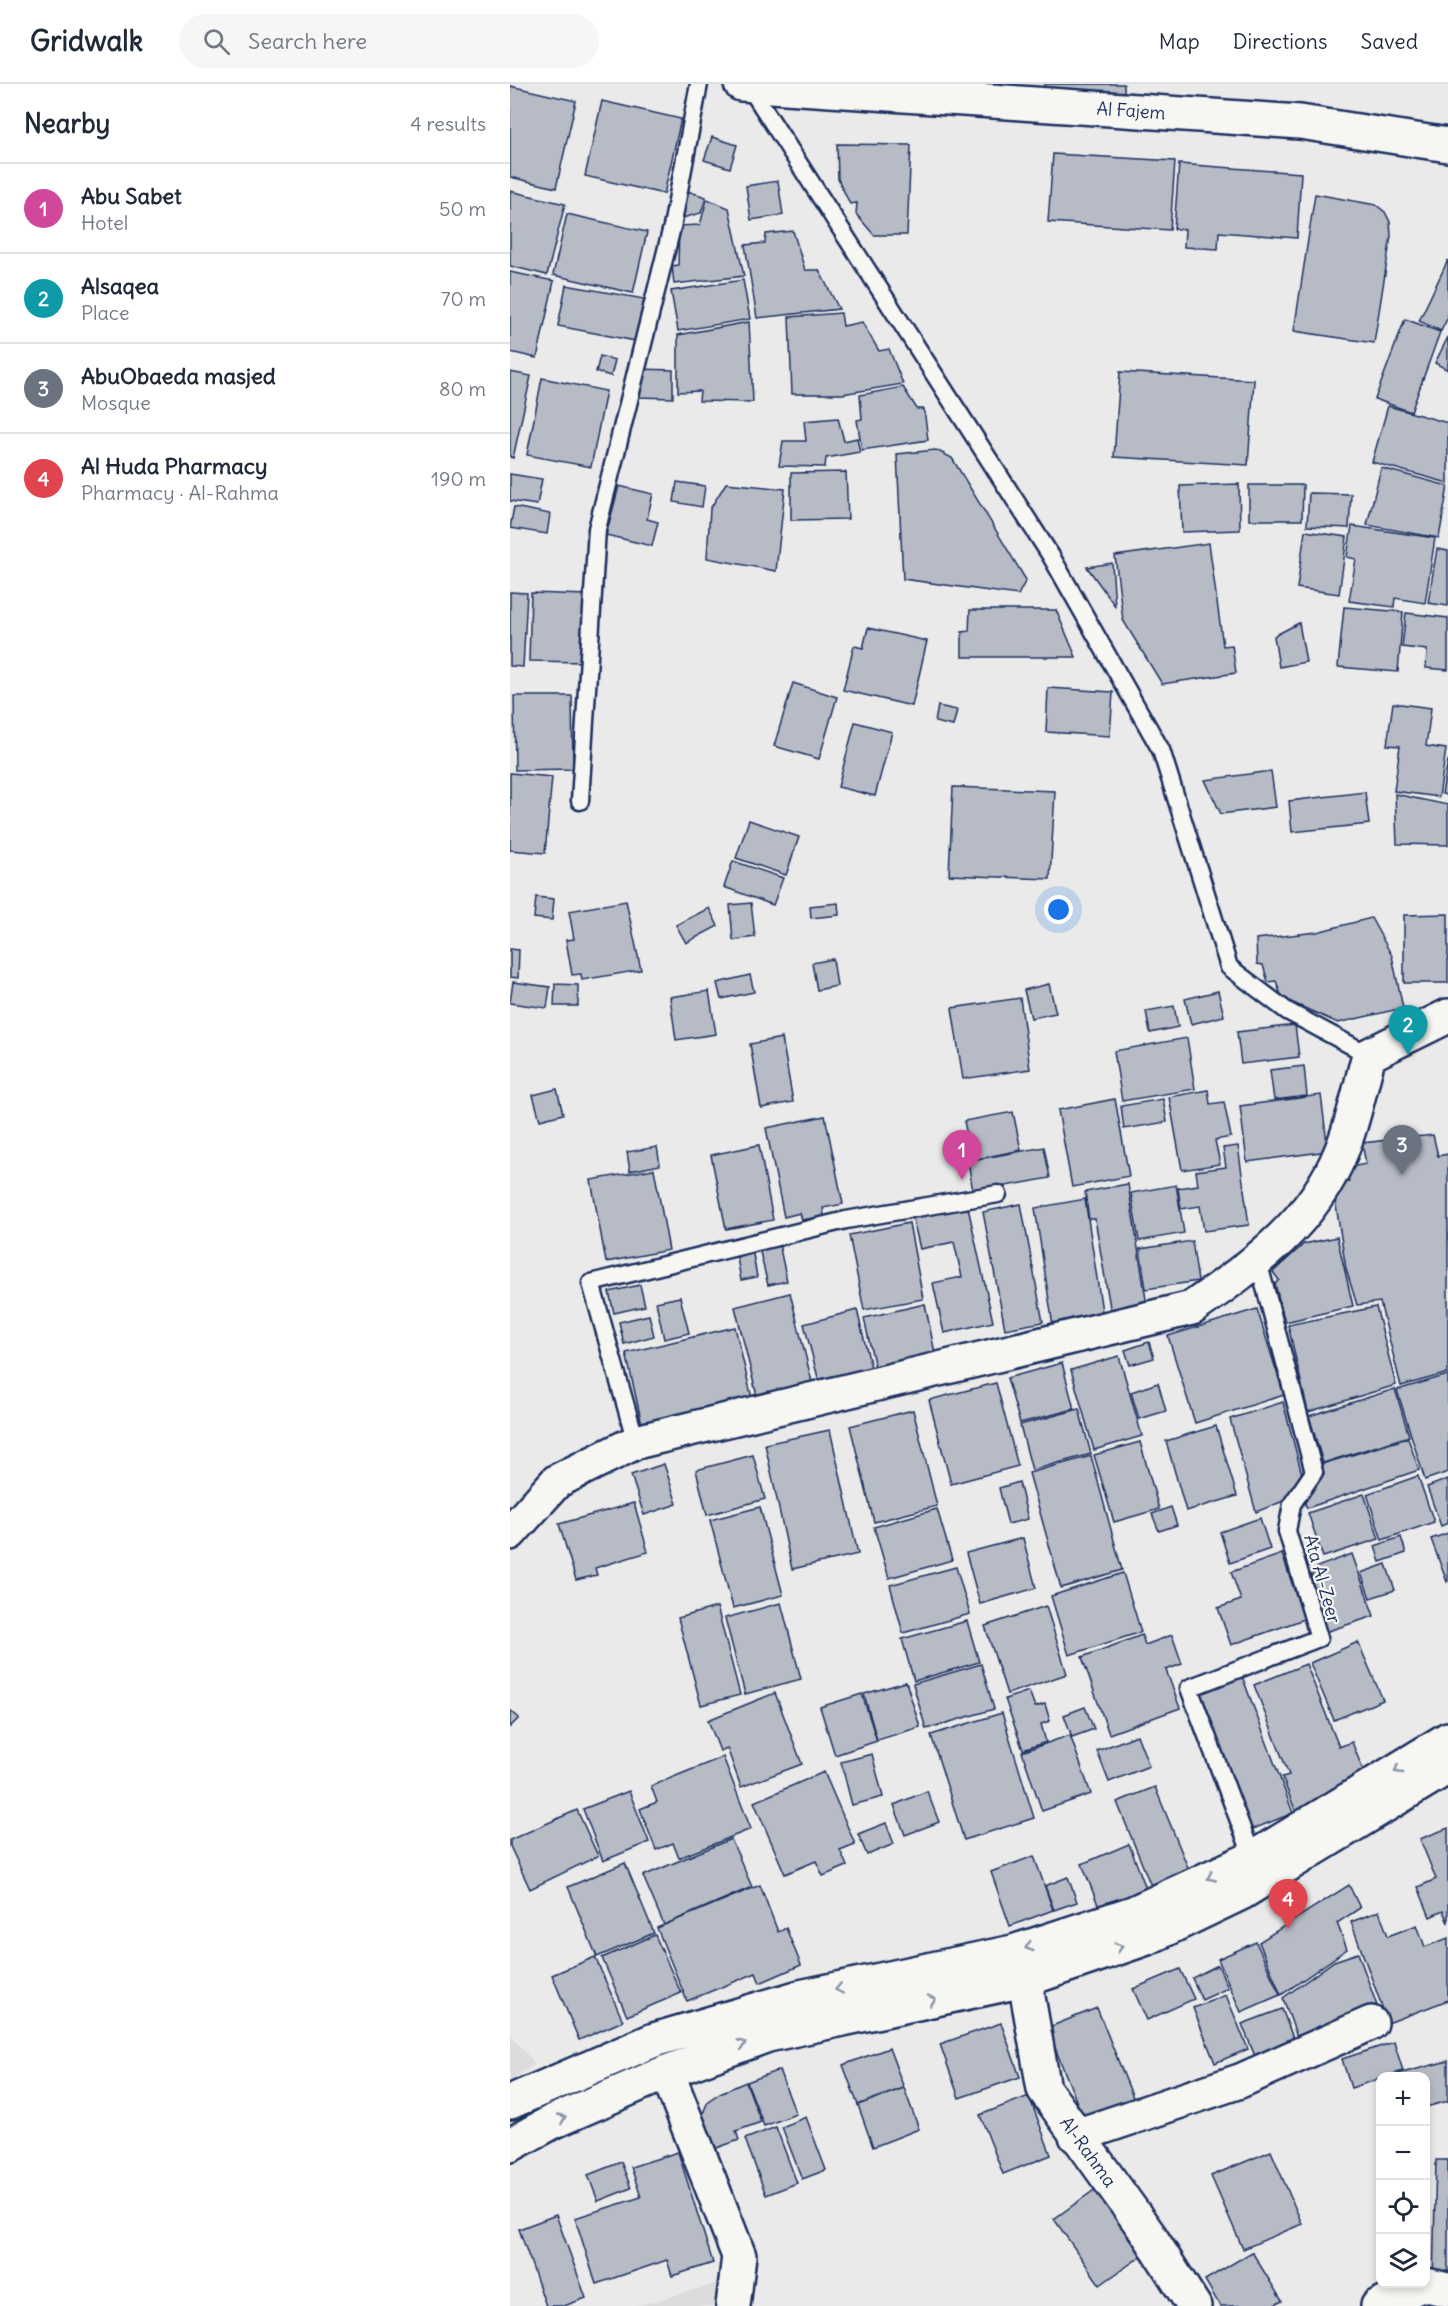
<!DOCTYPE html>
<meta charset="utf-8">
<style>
body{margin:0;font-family:Delius,sans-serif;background:#f6f6f7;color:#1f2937}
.controls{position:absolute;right:18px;bottom:18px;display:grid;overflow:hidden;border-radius:12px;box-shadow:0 3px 9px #0003}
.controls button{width:54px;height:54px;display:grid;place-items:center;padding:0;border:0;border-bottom:2px solid #e0e1e3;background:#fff;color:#1f2937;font:30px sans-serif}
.you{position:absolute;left:549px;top:826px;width:21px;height:21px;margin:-15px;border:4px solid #fff;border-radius:50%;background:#1a73e8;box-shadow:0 0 0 9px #1a73e833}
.badge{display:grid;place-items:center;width:39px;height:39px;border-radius:50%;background:#2563eb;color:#fff;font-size:20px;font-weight:700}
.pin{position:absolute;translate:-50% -50px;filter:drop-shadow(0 2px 3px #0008)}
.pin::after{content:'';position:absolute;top:32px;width:21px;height:18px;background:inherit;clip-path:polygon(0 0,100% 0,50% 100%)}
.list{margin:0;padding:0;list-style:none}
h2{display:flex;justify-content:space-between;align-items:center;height:78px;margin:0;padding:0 24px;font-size:26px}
h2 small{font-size:20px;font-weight:400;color:#747a83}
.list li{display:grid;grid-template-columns:39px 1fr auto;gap:18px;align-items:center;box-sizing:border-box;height:90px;padding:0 24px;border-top:2px solid #e0e1e3}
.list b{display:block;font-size:22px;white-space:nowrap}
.list p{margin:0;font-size:20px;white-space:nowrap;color:#747a83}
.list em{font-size:20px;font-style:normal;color:#747a83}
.icon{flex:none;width:33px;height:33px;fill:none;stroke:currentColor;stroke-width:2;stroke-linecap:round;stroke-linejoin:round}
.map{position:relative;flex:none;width:938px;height:2222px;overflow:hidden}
header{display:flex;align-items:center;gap:36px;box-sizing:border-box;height:84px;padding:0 30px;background:#fff;border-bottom:2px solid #e0e1e3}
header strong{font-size:28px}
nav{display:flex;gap:33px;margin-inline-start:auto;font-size:21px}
.search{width:420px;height:54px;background:#f6f6f7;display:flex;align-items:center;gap:15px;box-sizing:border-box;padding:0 21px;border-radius:33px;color:#747a83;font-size:22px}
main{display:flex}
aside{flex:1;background:#fff}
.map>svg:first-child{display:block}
</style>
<header>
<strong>Gridwalk</strong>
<div class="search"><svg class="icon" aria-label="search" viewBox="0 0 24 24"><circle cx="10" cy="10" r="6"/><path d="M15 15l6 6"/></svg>Search here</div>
<nav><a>Map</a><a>Directions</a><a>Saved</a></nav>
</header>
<main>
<aside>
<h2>Nearby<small>4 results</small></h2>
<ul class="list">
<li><span class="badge" style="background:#d1479c">1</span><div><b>Abu Sabet</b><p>Hotel</p></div><em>50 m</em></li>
<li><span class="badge" style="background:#0f9aa8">2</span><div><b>Alsaqea</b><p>Place</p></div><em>70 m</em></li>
<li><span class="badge" style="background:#6b7280">3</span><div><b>AbuObaeda masjed</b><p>Mosque</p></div><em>80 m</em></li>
<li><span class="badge" style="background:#e0444e">4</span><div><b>Al Huda Pharmacy</b><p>Pharmacy · Al-Rahma</p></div><em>190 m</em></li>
</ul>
</aside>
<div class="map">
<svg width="938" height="2222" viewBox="0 0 938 2222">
<rect width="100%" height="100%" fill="#e9eae9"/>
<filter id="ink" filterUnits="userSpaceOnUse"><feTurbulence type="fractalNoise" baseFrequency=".0167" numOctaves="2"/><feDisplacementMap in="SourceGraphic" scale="12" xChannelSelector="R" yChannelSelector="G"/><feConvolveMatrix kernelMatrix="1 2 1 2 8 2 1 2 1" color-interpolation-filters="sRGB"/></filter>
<g filter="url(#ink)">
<!-- built -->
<g fill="#dadcde">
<path d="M0 1950 25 1980 0 1996Z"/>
<path d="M213 2198 210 2222H127Z"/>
</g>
<!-- building -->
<g fill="#b6bbc6" stroke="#1b2f5e" stroke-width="1.5">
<path d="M535 0H614V15L535 12Z"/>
<path d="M0 2 66 17 46 104 0 93Z"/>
<path d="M92 17 171 35 154 110 75 92Z"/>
<path d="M202 53 227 61 220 84 194 76Z"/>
<path d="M327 60 401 61 397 151H364L346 130 347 119 340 120 328 95Z"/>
<path d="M543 70 665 77 660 146 538 138Z"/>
<path d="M669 80 791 89 787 154 709 148 708 165 674 163 675 145H664Z"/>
<path d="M268 97 273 131 241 136 236 102Z"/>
<path d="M174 106 196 113 191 129 169 135Z"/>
<path d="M0 107 55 120 37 191 0 182Z"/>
<path d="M805 110 866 121 875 128 880 138 881 152 864 259 784 247Z"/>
<path d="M197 115 219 124 234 192 164 200 162 182 168 181 169 142 190 141Z"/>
<path d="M57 130 137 148 123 209 43 191Z"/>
<path d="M283 147 295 186H309L329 225 247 234 235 161 255 159 256 150Z"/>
<path d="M938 176V233L931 247 909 237Z"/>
<path d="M0 188 44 197 27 274 0 268Z"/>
<path d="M233 196 240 235 168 247 161 207Z"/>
<path d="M56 201 134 215 126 257 48 242Z"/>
<path d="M331 229 333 242 352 238 369 267 379 265 393 300 332 310H282L279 233Z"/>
<path d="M895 235 930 248 901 328 865 315Z"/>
<path d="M239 238 243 318 189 317 190 307 168 308V251Z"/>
<path d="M938 253V286L925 279Z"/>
<path d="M90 272 105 276 101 292 86 288Z"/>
<path d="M129 285 163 286V314L129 313Z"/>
<path d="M0 288 21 292 3 374 0 373Z"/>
<path d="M610 288 744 296 738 381 604 373Z"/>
<path d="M32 294 96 307 81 383 17 371Z"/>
<path d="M393 303 407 325H414L418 356 352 366 347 336 352 335 350 311Z"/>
<path d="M878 322 938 339V399L862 378Z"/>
<path d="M328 334 334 357 347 354 350 368 316 374 315 383 269 382 273 357H296L294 337Z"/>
<path d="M426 366 442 374 516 496 508 511 393 495 387 370Z"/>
<path d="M871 384 938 402 929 454 857 441Z"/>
<path d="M336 388 338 435 281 436V389Z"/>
<path d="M0 390 32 395 27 421 0 417Z"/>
<path d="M167 398 195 402 192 423 164 418Z"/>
<path d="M216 399 275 405 266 487 197 474 200 425Z"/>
<path d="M729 400 730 446 672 448 670 402Z"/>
<path d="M739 401H793L792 436H739Z"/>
<path d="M109 402 143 410 137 435 148 438 142 462 96 451Z"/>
<path d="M799 409 841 410 839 444 797 442Z"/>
<path d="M4 423 40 430 37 450 0 444Z"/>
<path d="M842 442 925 454 915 519 885 514 884 523 839 517 846 475 837 473Z"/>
<path d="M795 447 837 453 829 510 787 504Z"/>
<path d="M699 459 713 562 722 561 726 589 652 600 613 536 605 472Z"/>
<path d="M927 465 938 467V522L918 519Z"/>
<path d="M602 479 605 522 577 483Z"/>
<path d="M0 508 17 509 13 583 0 582Z"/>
<path d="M21 509 76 511 74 578 19 577Z"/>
<path d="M834 523 893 528 888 588 828 583Z"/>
<path d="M460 526H546L566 573H452V548L459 547Z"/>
<path d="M896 529 938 534V586L916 584 917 566 892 563Z"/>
<path d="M789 539 796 578 769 583 764 552Z"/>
<path d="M358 544 417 557 402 622 333 606 344 562 353 564Z"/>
<path d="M283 599 327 613 309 675 264 662Z"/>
<path d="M538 604 603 608 600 652 536 648Z"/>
<path d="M4 612H62L63 685 5 686Z"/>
<path d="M883 619 921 624 916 662 936 665 929 713 884 707 890 662 877 661Z"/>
<path d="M428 622 447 626 443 642 425 638Z"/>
<path d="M345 638 382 648 365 712 328 703Z"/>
<path d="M938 676V711L932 710Z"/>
<path d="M761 687 766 723 711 730 695 696Z"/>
<path d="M0 689 42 693 35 769 0 766Z"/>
<path d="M443 703 545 707 540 795 439 791Z"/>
<path d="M855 708 859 740 782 748 779 717Z"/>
<path d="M885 710 938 721V761L887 760Z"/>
<path d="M239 736 289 753 276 791 226 774Z"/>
<path d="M223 777 273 794 263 821 214 803Z"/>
<path d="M26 813 44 815 42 836 24 834Z"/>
<path d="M116 817 131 886 72 896 71 890 62 891 56 856 64 855 59 827Z"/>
<path d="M241 819 245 853 223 856 220 821Z"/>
<path d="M328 819 329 831 301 834 300 822Z"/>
<path d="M199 824 208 842 176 859 166 841Z"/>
<path d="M938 830V899H894V831Z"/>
<path d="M861 834 882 872 893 924 828 939 772 914 766 897 758 898 753 881 747 880 746 855 807 848Z"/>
<path d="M0 865 9 866 8 894 0 893Z"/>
<path d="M323 875 327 902 307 906 302 879Z"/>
<path d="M240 891 244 908 211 915 207 899Z"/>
<path d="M3 898 40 903 37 924 0 919Z"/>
<path d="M45 900 68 901V922H44Z"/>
<path d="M539 900 546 929 521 934 514 906Z"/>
<path d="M199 907 206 950 166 956 160 913Z"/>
<path d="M708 907 714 932 681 940 675 915Z"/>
<path d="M510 914 520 985 453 995 442 924Z"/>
<path d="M664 922 668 943 640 949 636 927Z"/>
<path d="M785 941 789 973 731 980 727 948Z"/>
<path d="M272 954 283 1018 251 1024 240 960Z"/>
<path d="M677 954 685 1005 612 1017 604 967Z"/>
<path d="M794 982 797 1012 764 1016 760 986Z"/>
<path d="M47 1005 53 1030 30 1036 23 1011Z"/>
<path d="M698 1006 700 1020 714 1018 721 1053 705 1056 710 1080 672 1086 659 1013Z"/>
<path d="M811 1011 818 1067 737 1078 730 1022Z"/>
<path d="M605 1015 619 1092 562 1103 548 1026Z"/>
<path d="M653 1015 657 1038 614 1045 611 1022Z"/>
<path d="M503 1028 511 1066 462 1076 454 1037Z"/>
<path d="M315 1032 333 1120 313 1124 314 1132 292 1136 290 1129 274 1133 256 1044Z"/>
<path d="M923 1051 928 1072 938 1070V1289L891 1302 870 1218 847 1221 836 1185 823 1102 839 1098 836 1084 856 1080 852 1059Z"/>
<path d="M249 1061 263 1136 216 1145 201 1071Z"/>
<path d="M728 1062 739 1141 694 1147 690 1122 671 1125 668 1104 688 1101 686 1087 716 1083 713 1064Z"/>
<path d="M147 1063 150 1081 120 1087 117 1068Z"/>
<path d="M534 1063 540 1094 463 1108 458 1077Z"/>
<path d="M144 1085 159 1166 96 1178 81 1096Z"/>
<path d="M618 1100 637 1222 601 1229 585 1135H579L575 1108Z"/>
<path d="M666 1101 674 1149 629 1157 621 1109Z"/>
<path d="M575 1115 593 1234 543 1242 525 1124Z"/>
<path d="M457 1119 483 1238 434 1249 423 1199 452 1193 444 1158 410 1165 402 1131Z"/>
<path d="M511 1120 533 1238 495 1245 473 1128Z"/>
<path d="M399 1139 413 1215 354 1226 339 1151Z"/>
<path d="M827 1153 843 1222 775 1238 765 1200 769 1196 763 1188 794 1160Z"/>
<path d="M682 1157 688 1197 636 1205 630 1165Z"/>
<path d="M269 1160 277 1197 258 1201 249 1164Z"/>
<path d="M242 1165 247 1193 231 1196 226 1168Z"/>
<path d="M130 1201 135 1222 104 1229 99 1208Z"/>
<path d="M280 1209 303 1302 248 1316 225 1223Z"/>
<path d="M170 1213 179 1249 154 1255 146 1218Z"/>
<path d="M415 1220 426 1274 366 1288 354 1234Z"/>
<path d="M866 1223 886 1301 798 1328 778 1241Z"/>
<path d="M747 1225 774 1311 685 1339 658 1252Z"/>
<path d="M347 1226 363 1292 311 1305 294 1240Z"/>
<path d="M139 1231 144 1252 114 1260 109 1238Z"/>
<path d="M225 1243 244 1323 134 1349 116 1269Z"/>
<path d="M639 1258 644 1274 620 1281 615 1266Z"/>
<path d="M609 1272 632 1352 584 1366 561 1286Z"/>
<path d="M552 1279 564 1325 510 1339 497 1294Z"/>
<path d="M938 1291V1388L915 1396 887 1306Z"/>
<path d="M486 1299 508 1382 441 1400 419 1316Z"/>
<path d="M648 1299 656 1327 629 1335 621 1308Z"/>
<path d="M885 1305 899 1352 813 1379 799 1332Z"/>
<path d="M773 1318 794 1398 771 1418 746 1428 720 1335Z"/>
<path d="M569 1325 581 1370 522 1386 510 1341Z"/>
<path d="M403 1326 427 1422 364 1438 340 1342Z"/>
<path d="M706 1342 727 1412 676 1427 656 1357Z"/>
<path d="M320 1346 348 1470 282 1485 255 1360Z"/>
<path d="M898 1354 909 1386 797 1424 794 1417 796 1404 805 1393 814 1390 812 1380Z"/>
<path d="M630 1358 649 1425 604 1438 584 1371Z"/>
<path d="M243 1371 255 1415 197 1431 186 1386Z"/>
<path d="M581 1372 612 1486 551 1504 519 1389Z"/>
<path d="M154 1380 167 1420 134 1431 121 1391Z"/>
<path d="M908 1392 924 1438 872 1456 857 1410Z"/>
<path d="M938 1395V1439L931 1442 917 1403Z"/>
<path d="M509 1398 518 1435 498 1440 489 1404Z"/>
<path d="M854 1410 869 1455 813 1473 798 1429Z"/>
<path d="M124 1419 138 1468 85 1484 87 1491 66 1496 49 1440Z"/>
<path d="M250 1423 273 1511 223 1524 200 1436Z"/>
<path d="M661 1423 667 1441 649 1447 642 1430Z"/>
<path d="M427 1425 442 1476 379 1494 364 1443Z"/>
<path d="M750 1434 760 1465 720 1479 710 1448Z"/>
<path d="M938 1449V1497L937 1498 921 1455Z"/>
<path d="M891 1453 896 1469 870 1478 865 1462Z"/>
<path d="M513 1454 526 1504 470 1520 456 1469Z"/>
<path d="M772 1470 794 1535 721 1561 708 1524 731 1516 721 1488Z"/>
<path d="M842 1470 864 1532 812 1549 798 1501 800 1494 807 1483Z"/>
<path d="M876 1480 885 1506 860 1514 851 1489Z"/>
<path d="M446 1483 460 1530 393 1549 380 1501Z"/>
<path d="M613 1489 631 1548 559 1571 541 1512Z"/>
<path d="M271 1519 291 1595 235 1610 215 1534Z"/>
<path d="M536 1522 557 1590 497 1610 475 1542Z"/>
<path d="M207 1523 230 1611 191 1621 168 1534Z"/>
<path d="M457 1537 469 1578 404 1597 392 1555Z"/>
<path d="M632 1551 635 1561 662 1551 672 1580 656 1586 670 1624 599 1650 572 1573Z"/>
<path d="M848 1558 873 1616 824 1636 800 1579Z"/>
<path d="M471 1580 484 1625 416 1645 403 1600Z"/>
<path d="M796 1580 829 1663 842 1658 858 1699 786 1728 772 1693 779 1691 744 1601Z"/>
<path d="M732 1592 783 1729 738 1747 687 1609Z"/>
<path d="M396 1598 410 1643 367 1656 354 1610Z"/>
<path d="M519 1607 525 1623 535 1620 540 1637 531 1640 536 1658 513 1666 495 1615Z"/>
<path d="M265 1609 292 1680 231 1703 217 1664 210 1667 198 1636Z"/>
<path d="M352 1610 367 1657 325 1671 310 1623Z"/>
<path d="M575 1623 584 1645 562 1653 554 1631Z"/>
<path d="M0 1626 9 1634 0 1643Z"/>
<path d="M492 1629 524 1734 454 1756 421 1651Z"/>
<path d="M560 1651 581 1710 532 1727 512 1668Z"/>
<path d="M627 1651 639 1682 599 1698 587 1667Z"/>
<path d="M362 1670 373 1713 342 1721 331 1678Z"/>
<path d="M213 1673 241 1745 169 1774 163 1759 146 1766 130 1725 147 1718 141 1702Z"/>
<path d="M314 1688 345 1760 330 1766 337 1782 313 1792 306 1777 275 1790 244 1718Z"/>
<path d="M645 1703 679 1786 641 1802 607 1718Z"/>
<path d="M119 1707 139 1758 93 1777 73 1725Z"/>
<path d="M417 1707 429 1738 395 1751 384 1721Z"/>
<path d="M67 1726 88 1772 20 1805 0 1762V1756Z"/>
<path d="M376 1739 384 1760 357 1771 348 1750Z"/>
<path d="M938 1744V1839L933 1827 920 1833 908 1803 926 1795 910 1755Z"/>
<path d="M221 1755 242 1803 154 1841 133 1792Z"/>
<path d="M619 1760 639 1812 592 1831 572 1780Z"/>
<path d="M524 1772 543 1826 500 1842 481 1788Z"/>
<path d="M115 1779 144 1849 87 1873 58 1803Z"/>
<path d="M558 1793 567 1818 544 1826 535 1802Z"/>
<path d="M250 1801 268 1848 276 1844 291 1881 250 1899 246 1889 177 1917 147 1844Z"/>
<path d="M839 1801 850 1824 827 1839 837 1865 771 1911 749 1858Z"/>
<path d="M869 1827 878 1852 907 1841 915 1863 938 1854V1916L878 1939 841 1838Z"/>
<path d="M145 1851 171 1909 117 1932 92 1874Z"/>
<path d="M746 1858 770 1911 731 1928 708 1875Z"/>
<path d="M848 1869 870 1930 789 1959 773 1914 824 1877Z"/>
<path d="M85 1873 113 1937 69 1956 42 1891Z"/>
<path d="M708 1881 718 1904 692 1916 682 1894Z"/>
<path d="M670 1885 684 1915 637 1936 623 1905Z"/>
<path d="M716 1911 738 1965 705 1979 683 1924Z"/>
<path d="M587 1924 624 2016 574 2036 537 1944Z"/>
<path d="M772 1925 788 1967 749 1982 732 1940Z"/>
<path d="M491 1939 510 1993 449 2014 430 1960Z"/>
<path d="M884 1958 893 1987 841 2004 832 1975Z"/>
<path d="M379 1964 394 2004 348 2021 333 1981Z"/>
<path d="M938 1977V2017L916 2023V1992H889L888 1990Z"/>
<path d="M269 1986 286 2030 254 2042 237 1998Z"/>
<path d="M236 1998 251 2038 226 2047 229 2056 204 2065 192 2032 198 2017 210 2009Z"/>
<path d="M394 2004 409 2045 363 2063 348 2021Z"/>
<path d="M519 2012 541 2071 493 2090 470 2031Z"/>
<path d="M296 2033 316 2086 292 2095 272 2043Z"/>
<path d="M266 2043 287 2099 256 2111 235 2055Z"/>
<path d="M761 2067 792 2140 733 2165 701 2092Z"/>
<path d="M168 2068 203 2179 162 2192 157 2176 86 2200 65 2134 131 2113 121 2083Z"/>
<path d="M926 2076H938V2196H923Z"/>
<path d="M111 2078 121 2104 88 2117 78 2091Z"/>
<path d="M587 2104 634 2170 590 2201 544 2135Z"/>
<path d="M46 2131 76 2214 54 2222H36L9 2145Z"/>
<path d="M742 2168 772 2217 763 2222H710L695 2196Z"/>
</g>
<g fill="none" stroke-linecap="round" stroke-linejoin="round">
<defs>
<g id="lane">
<path d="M239 2 541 472 651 666 719 883 777 927 859 971"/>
<path d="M70 717 87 445 162 143 189 0"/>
<path d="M126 1358 81 1199 336 1136 488 1110"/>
<path d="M743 1774 679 1604 809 1554 777 1447 782 1420 804 1388 748 1177"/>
</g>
<g id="street">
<path d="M515 1896 534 2005 639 2151 684 2222"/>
<path d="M157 1988 229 2172 223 2222"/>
<path d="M566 2052 730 1997 861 1939"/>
<path d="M868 2222 912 2200 938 2206"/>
</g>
<g id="secondary">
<path d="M231 0 790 38 938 61"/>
<path d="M0 1449 47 1397 126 1358 682 1224C743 1181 802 1140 831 1068 844 1037 850 1003 859 971L938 932"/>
<path d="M0 2018 144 1956 290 1913 503 1868 623 1829 743 1774 938 1655"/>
<path d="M0 2061 42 2038 157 1988 258 1951 515 1896 637 1854 733 1808 938 1683"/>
</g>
</defs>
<!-- lane casing -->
<use href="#lane" stroke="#1b2f5e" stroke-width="21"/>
<!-- street casing -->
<use href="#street" stroke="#1b2f5e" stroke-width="38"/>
<!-- secondary casing -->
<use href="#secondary" stroke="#1b2f5e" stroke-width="38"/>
<!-- lane -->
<use href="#lane" stroke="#f6f6f2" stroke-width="16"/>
<!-- street -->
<use href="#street" stroke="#f6f6f2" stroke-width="33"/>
<!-- secondary -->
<use href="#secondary" stroke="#f6f6f2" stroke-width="33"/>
</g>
<!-- one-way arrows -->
<defs><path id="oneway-chevron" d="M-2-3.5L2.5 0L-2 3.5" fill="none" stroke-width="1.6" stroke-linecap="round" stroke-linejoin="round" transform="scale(1.5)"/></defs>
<g stroke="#8892a8">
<use href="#oneway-chevron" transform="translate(888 1686) rotate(149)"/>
<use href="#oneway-chevron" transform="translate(701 1793) rotate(155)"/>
<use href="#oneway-chevron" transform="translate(519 1863) rotate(162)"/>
<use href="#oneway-chevron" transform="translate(609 1863) rotate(-19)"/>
<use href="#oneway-chevron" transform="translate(329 1905) rotate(168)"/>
<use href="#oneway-chevron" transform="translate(422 1916) rotate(-12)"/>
<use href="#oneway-chevron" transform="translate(232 1960) rotate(-20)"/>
<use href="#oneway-chevron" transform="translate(52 2034) rotate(-23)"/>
</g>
</g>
<g text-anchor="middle" stroke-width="4.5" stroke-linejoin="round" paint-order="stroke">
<!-- street labels -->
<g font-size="18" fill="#1b2f5e" stroke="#f6f6f2">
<text transform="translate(621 27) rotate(4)" y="6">Al Fajem</text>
<text transform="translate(812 1495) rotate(74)" y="6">Ata Al-Zeer</text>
<text transform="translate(578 2068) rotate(54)" y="6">Al-Rahma</text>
</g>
</g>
</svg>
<div class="controls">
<button>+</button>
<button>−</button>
<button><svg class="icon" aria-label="locate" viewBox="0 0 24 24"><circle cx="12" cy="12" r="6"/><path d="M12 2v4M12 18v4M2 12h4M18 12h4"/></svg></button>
<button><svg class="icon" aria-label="layers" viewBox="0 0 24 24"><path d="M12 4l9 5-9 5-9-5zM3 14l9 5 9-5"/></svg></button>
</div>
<div class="you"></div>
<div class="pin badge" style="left:452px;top:1096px;background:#d1479c">1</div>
<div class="pin badge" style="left:898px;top:971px;background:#0f9aa8">2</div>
<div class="pin badge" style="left:892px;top:1091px;background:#6b7280">3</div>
<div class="pin badge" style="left:778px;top:1845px;background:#e0444e">4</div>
</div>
</main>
